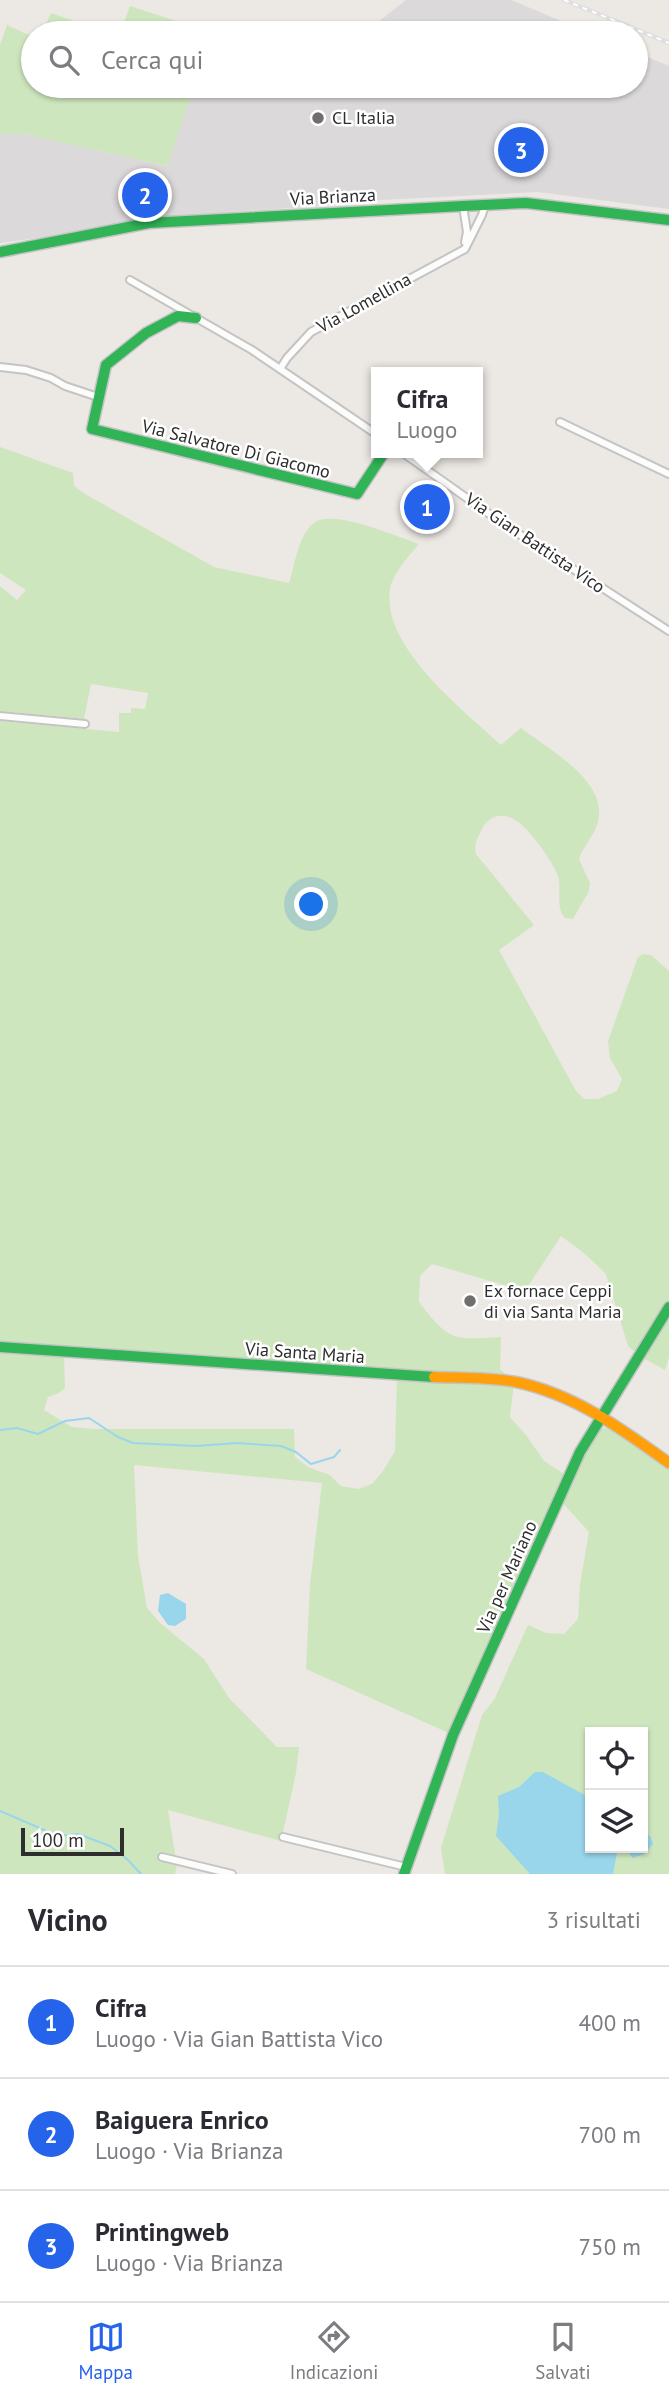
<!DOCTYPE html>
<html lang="it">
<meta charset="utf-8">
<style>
body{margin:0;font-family:"PT Sans",sans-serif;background:#f7f7f7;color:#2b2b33}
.controls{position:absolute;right:21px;bottom:21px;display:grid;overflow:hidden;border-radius:0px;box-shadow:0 2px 5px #0004}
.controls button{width:63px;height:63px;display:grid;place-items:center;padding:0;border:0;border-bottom:2px solid #e1e1e2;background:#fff;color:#2b2b33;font:35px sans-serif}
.scale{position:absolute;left:21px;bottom:18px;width:103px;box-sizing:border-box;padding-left:7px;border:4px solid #2e2e2e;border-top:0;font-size:19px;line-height:24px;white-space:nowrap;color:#2e2e2e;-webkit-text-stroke:5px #fff;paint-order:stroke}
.you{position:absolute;left:312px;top:905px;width:24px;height:24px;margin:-18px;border:5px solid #fff;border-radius:50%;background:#1a73e8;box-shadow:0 0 0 10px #1a73e833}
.badge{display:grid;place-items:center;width:46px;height:46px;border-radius:50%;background:#2563eb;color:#fff;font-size:23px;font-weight:700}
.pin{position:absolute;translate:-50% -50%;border:4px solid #fff;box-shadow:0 2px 7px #0006}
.popup{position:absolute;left:371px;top:367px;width:112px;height:91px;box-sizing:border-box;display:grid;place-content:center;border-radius:0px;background:#fff;filter:drop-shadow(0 2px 5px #0005);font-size:23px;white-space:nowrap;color:#7c7c81}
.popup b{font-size:26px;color:#2b2b33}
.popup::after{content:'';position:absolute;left:50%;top:100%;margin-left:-14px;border:14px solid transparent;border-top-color:#fff}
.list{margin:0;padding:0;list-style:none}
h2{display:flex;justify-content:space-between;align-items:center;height:91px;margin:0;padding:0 28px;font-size:30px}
h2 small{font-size:23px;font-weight:400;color:#7c7c81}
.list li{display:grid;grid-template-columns:46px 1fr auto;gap:21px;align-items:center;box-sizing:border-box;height:112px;padding:0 28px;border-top:2px solid #e1e1e2}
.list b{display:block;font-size:26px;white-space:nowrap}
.list p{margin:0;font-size:23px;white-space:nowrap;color:#7c7c81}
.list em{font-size:23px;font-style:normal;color:#7c7c81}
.icon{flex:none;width:38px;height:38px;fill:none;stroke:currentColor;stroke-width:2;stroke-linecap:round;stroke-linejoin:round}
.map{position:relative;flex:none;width:669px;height:1874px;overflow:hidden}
.search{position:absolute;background:#fff;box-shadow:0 2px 5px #0004;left:21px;right:21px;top:21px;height:77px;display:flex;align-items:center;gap:18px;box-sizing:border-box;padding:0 24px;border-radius:38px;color:#7c7c81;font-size:26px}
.sheet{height:427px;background:#fff}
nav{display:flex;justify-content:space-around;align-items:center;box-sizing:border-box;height:98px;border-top:2px solid #e1e1e2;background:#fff;font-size:19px;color:#7c7c81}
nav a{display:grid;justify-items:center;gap:4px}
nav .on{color:#2563eb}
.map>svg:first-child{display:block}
</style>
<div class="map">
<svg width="669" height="1874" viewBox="0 0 669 1874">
<rect width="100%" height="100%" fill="#ece8e4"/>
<!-- industrial -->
<g fill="#dcd9db">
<path d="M406 0H511L590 33H364Z"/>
<path d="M214 29H228L297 33H212Z"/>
<path d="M636 52 669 66V209L538 192 360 201 334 205 230 212 0 243V134H24L167 166 194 86H636Z"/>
</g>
<!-- green -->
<g fill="#cee6be" fill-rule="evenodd">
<path d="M130 6 204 30 212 33H120Z"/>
<path d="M51 13 108 33H42Z"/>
<path d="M7 25 33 37V86H194L167 166 24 134H0V45Z"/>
<path d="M0 447 73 473 74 486 85 494 214 567 289 583C295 565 298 535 314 523 332 508 398 537 419 544 409 556 393 573 390 589 381 647 464 710 501 745L521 728C548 749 612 783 597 825 593 837 583 847 579 859L590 883 589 891 573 919 565 918C555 907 562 890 558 876 553 862 534 836 523 826 507 811 489 812 480 833 476 841 474 845 476 854L534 925 499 950 576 1091 584 1099H598L617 1091 622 1079 610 1058 608 1041 638 957 643 954 651 955 669 971V1357L665 1370 639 1356 628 1346 606 1274 584 1253 561 1236 525 1291 432 1264 420 1276 419 1302C449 1341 452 1340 501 1337L500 1369 514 1382 510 1417 526 1435 544 1461 564 1474 451 1734 306 1669 310 1585 322 1483 134 1465 138 1556 147 1608 160 1623 204 1659 229 1698 277 1747H299L296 1773 281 1841 168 1810 177 1866 175 1874H0V721L119 732V713H131V708L145 709 148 693 91 684 84 719 0 711V586L17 600 26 590 0 573ZM64 1352 397 1376 395 1451 383 1471 372 1484 358 1489 341 1486 330 1475 310 1468 295 1457 294 1429H93L72 1427 44 1410 48 1397 59 1393 65 1388Z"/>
<path d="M605 1428 611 1429 669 1468V1874H445L441 1848 482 1715 494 1700 528 1625 546 1633 564 1634 578 1619 580 1584 589 1532 560 1500 581 1454 599 1429ZM590 1732H643V1848H590Z"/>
</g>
<!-- water -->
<g fill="#99d6ec">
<path d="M168 1593 186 1604V1619L175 1626 168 1625 158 1611 160 1595Z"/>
<path d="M535 1772H543L590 1798V1848H618L613 1874H530L496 1836 499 1815 498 1796 519 1787Z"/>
<path d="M643 1834 650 1836 653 1844 644 1854 633 1858 630 1855 628 1848H643Z"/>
</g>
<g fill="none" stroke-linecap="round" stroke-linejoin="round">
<!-- stream -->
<g stroke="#99d6ec" stroke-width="2">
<path d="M0 1430 17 1428 38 1434 65 1421 89 1418 118 1437 133 1443 196 1446 237 1443 281 1446 296 1452 311 1464 334 1457 340 1450"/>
<path d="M0 1811 58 1836 78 1834 110 1846 127 1859 141 1874"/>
</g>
<defs>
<g id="street">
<path d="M463 206 467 232 465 242"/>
<path d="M130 280 252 350 376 434"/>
<path d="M0 367 26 370 51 378 65 386 98 397"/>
<path d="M280 369 287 358 311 332 465 249 482 215 485 205"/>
<path d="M560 422 669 474"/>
<path d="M403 453 505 525 669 631"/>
<path d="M0 716 85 724"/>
<path d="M283 1837 406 1867"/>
<path d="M162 1857 232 1874"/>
</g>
<g id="fast">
<path d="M0 252 149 223 463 206 526 203 669 220"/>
<path d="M196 318 178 316 146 333 106 365 92 429 357 494 384 453"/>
<path d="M0 1347 434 1377"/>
<path d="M404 1874 453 1735 580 1452 669 1307"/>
</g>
<path id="slow" d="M434 1377C461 1378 490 1377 516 1382 574 1394 622 1429 669 1463"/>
</defs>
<!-- street casing -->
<use href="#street" stroke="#c5c4c5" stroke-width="10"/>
<!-- fast casing -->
<use href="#fast" stroke="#c5c4c5" stroke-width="13"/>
<!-- slow casing -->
<use href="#slow" stroke="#c5c4c5" stroke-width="13"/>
<!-- street -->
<use href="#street" stroke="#fcfcfb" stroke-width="6"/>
<!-- fast -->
<use href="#fast" stroke="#30b455" stroke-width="10"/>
<!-- slow -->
<use href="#slow" stroke="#ff9f0a" stroke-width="10"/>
<defs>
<path id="rail" d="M564 0 669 43"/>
</defs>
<!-- rail casing -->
<use href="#rail" stroke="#dfdfe1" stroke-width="4.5"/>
<!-- rail -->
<use href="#rail" stroke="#fff" stroke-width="2" stroke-dasharray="5" stroke-linecap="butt"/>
</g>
<!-- markers -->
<g fill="#706f6e" stroke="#fff" stroke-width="2.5">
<circle cx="318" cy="118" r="7"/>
<circle cx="470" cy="1301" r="7"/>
</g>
<g text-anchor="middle" stroke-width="5" stroke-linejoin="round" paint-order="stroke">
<!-- poi labels -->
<g font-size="18" fill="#2e2e2e" stroke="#fff" text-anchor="start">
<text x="332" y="124">CL Italia</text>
<text x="484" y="1297">Ex fornace Ceppi<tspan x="484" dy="21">di via Santa Maria</tspan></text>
</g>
<!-- street labels -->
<g font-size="18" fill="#2e2e2e" stroke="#fff">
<text transform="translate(333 197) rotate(-3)" y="6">Via Brianza</text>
<text transform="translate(364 303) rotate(-29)" y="6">Via Lomellina</text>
<text transform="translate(236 449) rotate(14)" y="6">Via Salvatore Di Giacomo</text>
<text transform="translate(535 543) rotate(34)" y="6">Via Gian Battista Vico</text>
<text transform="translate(305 1353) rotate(4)" y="6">Via Santa Maria</text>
<text transform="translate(507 1577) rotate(-66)" y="6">Via per Mariano</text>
</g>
</g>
</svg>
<div class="controls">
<button><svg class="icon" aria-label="locate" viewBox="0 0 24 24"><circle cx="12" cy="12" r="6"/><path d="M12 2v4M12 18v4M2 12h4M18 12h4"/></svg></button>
<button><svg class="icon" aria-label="layers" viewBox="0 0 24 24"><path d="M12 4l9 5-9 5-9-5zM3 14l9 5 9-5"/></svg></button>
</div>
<div class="scale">100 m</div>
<div class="you"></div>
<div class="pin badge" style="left:427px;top:507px">1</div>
<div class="popup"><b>Cifra</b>Luogo</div>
<div class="pin badge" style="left:145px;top:195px">2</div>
<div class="pin badge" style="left:521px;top:150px">3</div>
<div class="search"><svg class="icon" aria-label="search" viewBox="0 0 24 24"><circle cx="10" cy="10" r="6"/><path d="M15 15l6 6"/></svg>Cerca qui</div>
</div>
<section class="sheet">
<h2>Vicino<small>3 risultati</small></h2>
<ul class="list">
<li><span class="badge">1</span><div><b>Cifra</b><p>Luogo · Via Gian Battista Vico</p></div><em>400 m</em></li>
<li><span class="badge">2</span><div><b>Baiguera Enrico</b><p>Luogo · Via Brianza</p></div><em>700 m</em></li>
<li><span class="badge">3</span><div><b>Printingweb</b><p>Luogo · Via Brianza</p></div><em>750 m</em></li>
</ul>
</section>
<nav>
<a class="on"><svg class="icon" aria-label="map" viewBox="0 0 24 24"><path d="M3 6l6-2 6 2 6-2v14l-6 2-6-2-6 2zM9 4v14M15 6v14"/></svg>Mappa</a>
<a><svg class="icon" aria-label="directions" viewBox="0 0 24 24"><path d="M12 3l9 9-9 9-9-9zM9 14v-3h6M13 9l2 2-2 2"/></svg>Indicazioni</a>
<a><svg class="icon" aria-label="saved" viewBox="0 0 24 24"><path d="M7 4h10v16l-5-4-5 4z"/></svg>Salvati</a>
</nav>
